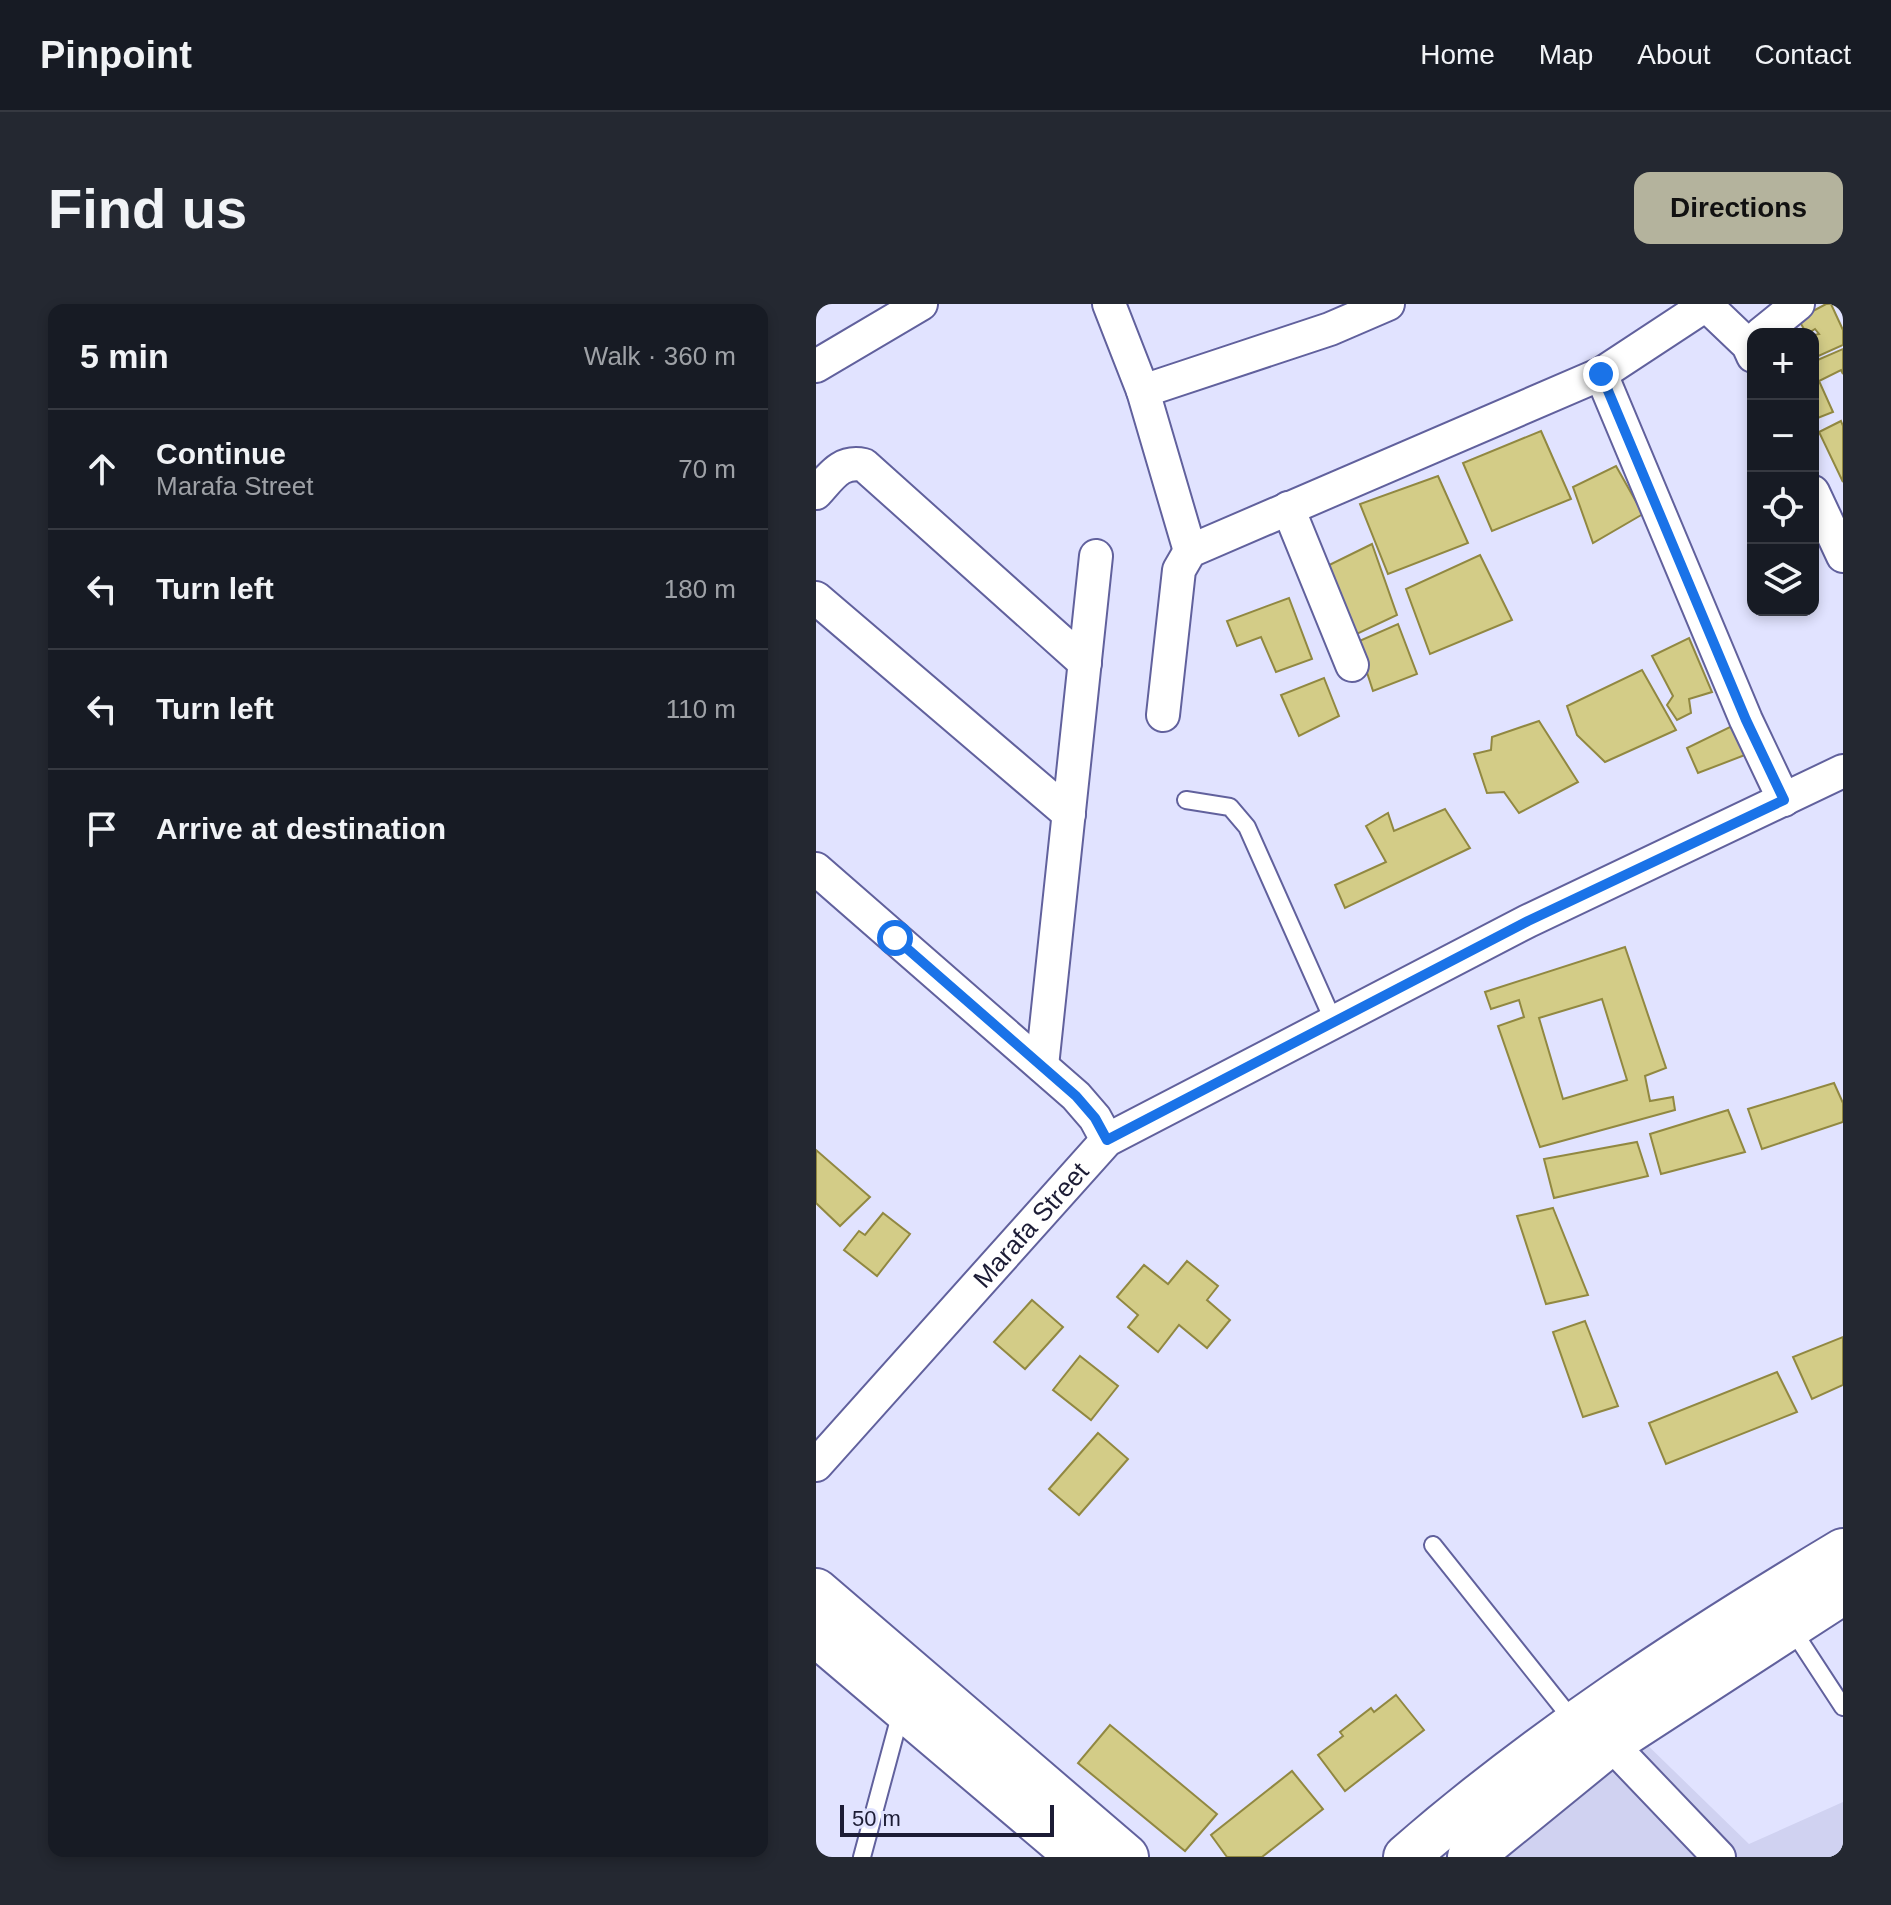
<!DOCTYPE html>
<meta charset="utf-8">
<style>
body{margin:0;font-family:Helvetica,sans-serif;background:#242831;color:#f1f3f6}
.controls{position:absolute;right:24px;top:24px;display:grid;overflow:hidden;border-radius:16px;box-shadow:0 4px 12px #0003}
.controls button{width:72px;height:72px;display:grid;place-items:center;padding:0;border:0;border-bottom:2px solid #363941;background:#171b24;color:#f1f3f6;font:40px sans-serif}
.scale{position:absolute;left:24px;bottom:20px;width:214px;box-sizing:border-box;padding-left:8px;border:4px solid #1c1c35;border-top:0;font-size:22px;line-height:28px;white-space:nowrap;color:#1c1c35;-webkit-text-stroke:6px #e1e3ff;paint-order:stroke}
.stop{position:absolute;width:24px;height:24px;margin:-18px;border:6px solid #1a73e8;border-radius:50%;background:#fff}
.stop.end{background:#1a73e8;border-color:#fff;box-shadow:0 2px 8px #0008}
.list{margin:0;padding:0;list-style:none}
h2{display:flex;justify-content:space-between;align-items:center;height:104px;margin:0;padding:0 32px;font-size:34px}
h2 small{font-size:26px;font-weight:400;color:#9ea1a6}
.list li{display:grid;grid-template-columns:52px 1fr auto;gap:24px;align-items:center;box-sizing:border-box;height:120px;padding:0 32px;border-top:2px solid #363941}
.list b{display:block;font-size:30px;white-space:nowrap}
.list p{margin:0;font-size:26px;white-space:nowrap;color:#9ea1a6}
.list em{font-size:26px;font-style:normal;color:#9ea1a6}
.icon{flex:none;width:44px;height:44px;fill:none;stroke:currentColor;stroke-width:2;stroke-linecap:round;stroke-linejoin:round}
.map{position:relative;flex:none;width:1027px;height:1553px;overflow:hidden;border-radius:16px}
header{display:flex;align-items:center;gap:48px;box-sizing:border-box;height:112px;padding:0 40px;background:#171b24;border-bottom:2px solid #363941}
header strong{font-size:38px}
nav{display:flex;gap:44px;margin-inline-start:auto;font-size:28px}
.intro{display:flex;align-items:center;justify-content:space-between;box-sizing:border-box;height:192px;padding:0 48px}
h1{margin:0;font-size:56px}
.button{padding:20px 36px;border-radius:16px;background:#b4b39d;color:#111;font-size:28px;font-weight:700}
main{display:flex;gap:48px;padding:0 48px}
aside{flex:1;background:#171b24;border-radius:16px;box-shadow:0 4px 12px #0003}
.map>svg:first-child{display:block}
</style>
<header>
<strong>Pinpoint</strong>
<nav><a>Home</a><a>Map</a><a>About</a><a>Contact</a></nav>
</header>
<div class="intro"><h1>Find us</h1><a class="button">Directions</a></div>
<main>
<aside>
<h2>5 min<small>Walk · 360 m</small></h2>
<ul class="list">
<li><svg class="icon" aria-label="ahead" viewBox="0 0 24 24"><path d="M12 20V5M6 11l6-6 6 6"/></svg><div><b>Continue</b><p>Marafa Street</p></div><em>70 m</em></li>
<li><svg class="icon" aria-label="left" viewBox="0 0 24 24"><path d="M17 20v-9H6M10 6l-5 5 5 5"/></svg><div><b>Turn left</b></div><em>180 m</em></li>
<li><svg class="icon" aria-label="left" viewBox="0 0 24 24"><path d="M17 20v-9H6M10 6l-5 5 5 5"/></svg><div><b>Turn left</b></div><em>110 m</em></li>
<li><svg class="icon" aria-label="arrive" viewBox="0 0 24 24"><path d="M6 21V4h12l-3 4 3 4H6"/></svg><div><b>Arrive at destination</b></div></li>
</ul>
</aside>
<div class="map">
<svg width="1027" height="1553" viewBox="0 0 1027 1553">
<rect width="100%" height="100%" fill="#e1e3ff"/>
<!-- built -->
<path fill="#d0d2f1" d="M818 1428 933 1540 1027 1498V1553H676Z"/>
<!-- building -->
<g fill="#d3cc87" stroke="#918841" stroke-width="2" fill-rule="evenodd">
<path d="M1010 0H1015L1027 26V41L998 54 997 31 1003 30 999 25 991 30 982 15Z"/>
<path d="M1027 45V70L1025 66 1003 77 1017 108 999 115 997 58Z"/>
<path d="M1025 117 1027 122V178L1003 128Z"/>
<path d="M725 127 755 195 676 227 647 159Z"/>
<path d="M800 162 827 210 777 239 757 183Z"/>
<path d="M622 172 652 239 572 270 544 200Z"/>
<path d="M556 240 581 311 528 336 501 267Z"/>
<path d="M664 251 696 316 614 350 590 285Z"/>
<path d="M473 294 496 355 460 368 445 333 421 342 411 317Z"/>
<path d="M582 320 601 370 557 387 541 338Z"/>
<path d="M873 334 896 388 873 395 875 409 861 416 851 401 857 392 836 352Z"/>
<path d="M826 366 860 426 789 458 761 431 751 402Z"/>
<path d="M508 374 523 412 483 432 465 391Z"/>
<path d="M723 417 762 478 703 509 688 488 671 489 658 450 675 446 676 433Z"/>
<path d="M916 422 929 451 882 469 871 444Z"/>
<path d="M629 505 654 544 529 604 519 581 570 558 550 522 572 509 578 527Z"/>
<path d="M809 643 850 764 829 772 834 797 857 793 859 806 724 843 682 722 708 713 703 696 675 705 669 688ZM786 695 811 776 747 795 723 714Z"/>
<path d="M1018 779 1027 799V818L946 845 932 805Z"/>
<path d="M912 806 929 848 845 870 834 830Z"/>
<path d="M821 838 832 872 738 894 728 855Z"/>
<path d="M0 846 54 893 24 922 0 899Z"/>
<path d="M737 904 772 991 730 1000 701 912Z"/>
<path d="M67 909 94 930 61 972 28 946 43 927 49 931Z"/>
<path d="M371 957 402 982 391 996 414 1016 391 1044 363 1021 342 1048 312 1023 322 1011 301 993 328 961 352 980Z"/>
<path d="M216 996 247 1023 209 1065 178 1038Z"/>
<path d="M769 1017 802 1102 767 1113 737 1028Z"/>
<path d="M1027 1033V1081L996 1095 977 1053Z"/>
<path d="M264 1052 302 1082 275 1116 237 1086Z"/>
<path d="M961 1068 981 1108 850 1160 833 1119Z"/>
<path d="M282 1129 312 1155 263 1211 233 1185Z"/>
<path d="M580 1391 608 1426 529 1487 502 1451 527 1432 524 1428 555 1404 558 1408Z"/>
<path d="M294 1421 401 1510 369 1547 262 1459Z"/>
<path d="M476 1467 507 1505 446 1553H411L395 1531Z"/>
</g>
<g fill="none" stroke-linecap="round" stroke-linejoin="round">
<defs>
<g id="service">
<path d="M370 496 414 503 431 523 517 716"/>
<path d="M617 1241 759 1419"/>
<path d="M976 1325 1027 1403"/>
<path d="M46 1553 85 1408"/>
</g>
<g id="minor">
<path d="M293 0 327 87 374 247"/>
<path d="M889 0 932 41 937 52"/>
<path d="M945 30 982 0"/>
<path d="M0 62 105 0"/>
<path d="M785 70 930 416 968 496"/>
<path d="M327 87 514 25 572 0"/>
<path d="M997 188 1027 252"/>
<path d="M0 189C15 173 24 156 48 161L269 359"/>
<path d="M472 204 536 361"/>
<path d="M0 294 253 510"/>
<path d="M347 411 363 266 374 247 785 70 890 1"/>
<path d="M0 565 260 792 279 814 291 836"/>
<path d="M226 762 280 252"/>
<path id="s1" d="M0 1161 291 836 712 617 1027 467"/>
<path d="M794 1439 903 1553"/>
</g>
<g id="secondary">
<path d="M0 1287 310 1553"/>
<path d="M0 1330 263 1553"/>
</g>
<g id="primary">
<path d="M590 1553C724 1436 875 1338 1027 1247"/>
<path d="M654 1553 794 1439 1027 1288"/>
</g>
</defs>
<!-- service casing -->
<use href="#service" stroke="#61619d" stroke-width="20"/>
<!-- minor casing -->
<use href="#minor" stroke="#61619d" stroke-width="36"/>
<!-- secondary casing -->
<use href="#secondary" stroke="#61619d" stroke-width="48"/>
<!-- primary casing -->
<use href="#primary" stroke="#61619d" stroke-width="48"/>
<!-- service -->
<use href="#service" stroke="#fff" stroke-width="16"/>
<!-- minor -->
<use href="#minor" stroke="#fff" stroke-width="32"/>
<!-- secondary -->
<use href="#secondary" stroke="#fff" stroke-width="44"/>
<!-- primary -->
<use href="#primary" stroke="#fff" stroke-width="44"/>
</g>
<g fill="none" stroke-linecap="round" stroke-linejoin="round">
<!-- route -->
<path stroke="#1a73e8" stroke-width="10" d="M79 634 260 792 279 814 291 836 712 617 968 496 930 416 785 70"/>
</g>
<g text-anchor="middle" stroke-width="6" stroke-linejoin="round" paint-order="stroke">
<!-- street labels -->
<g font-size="26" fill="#1c1c35" stroke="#e1e3ff">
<text dy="9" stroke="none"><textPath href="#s1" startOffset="322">Marafa Street</textPath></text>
</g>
</g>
</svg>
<div class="controls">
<button>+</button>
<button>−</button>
<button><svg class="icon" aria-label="locate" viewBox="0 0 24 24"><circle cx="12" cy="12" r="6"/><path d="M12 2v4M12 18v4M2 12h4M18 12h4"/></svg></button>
<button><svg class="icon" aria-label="layers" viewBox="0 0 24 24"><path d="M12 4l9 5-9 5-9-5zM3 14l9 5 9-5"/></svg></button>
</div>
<div class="scale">50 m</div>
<div class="stop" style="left:79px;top:634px"></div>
<div class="stop end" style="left:785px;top:70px"></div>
</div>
</main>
